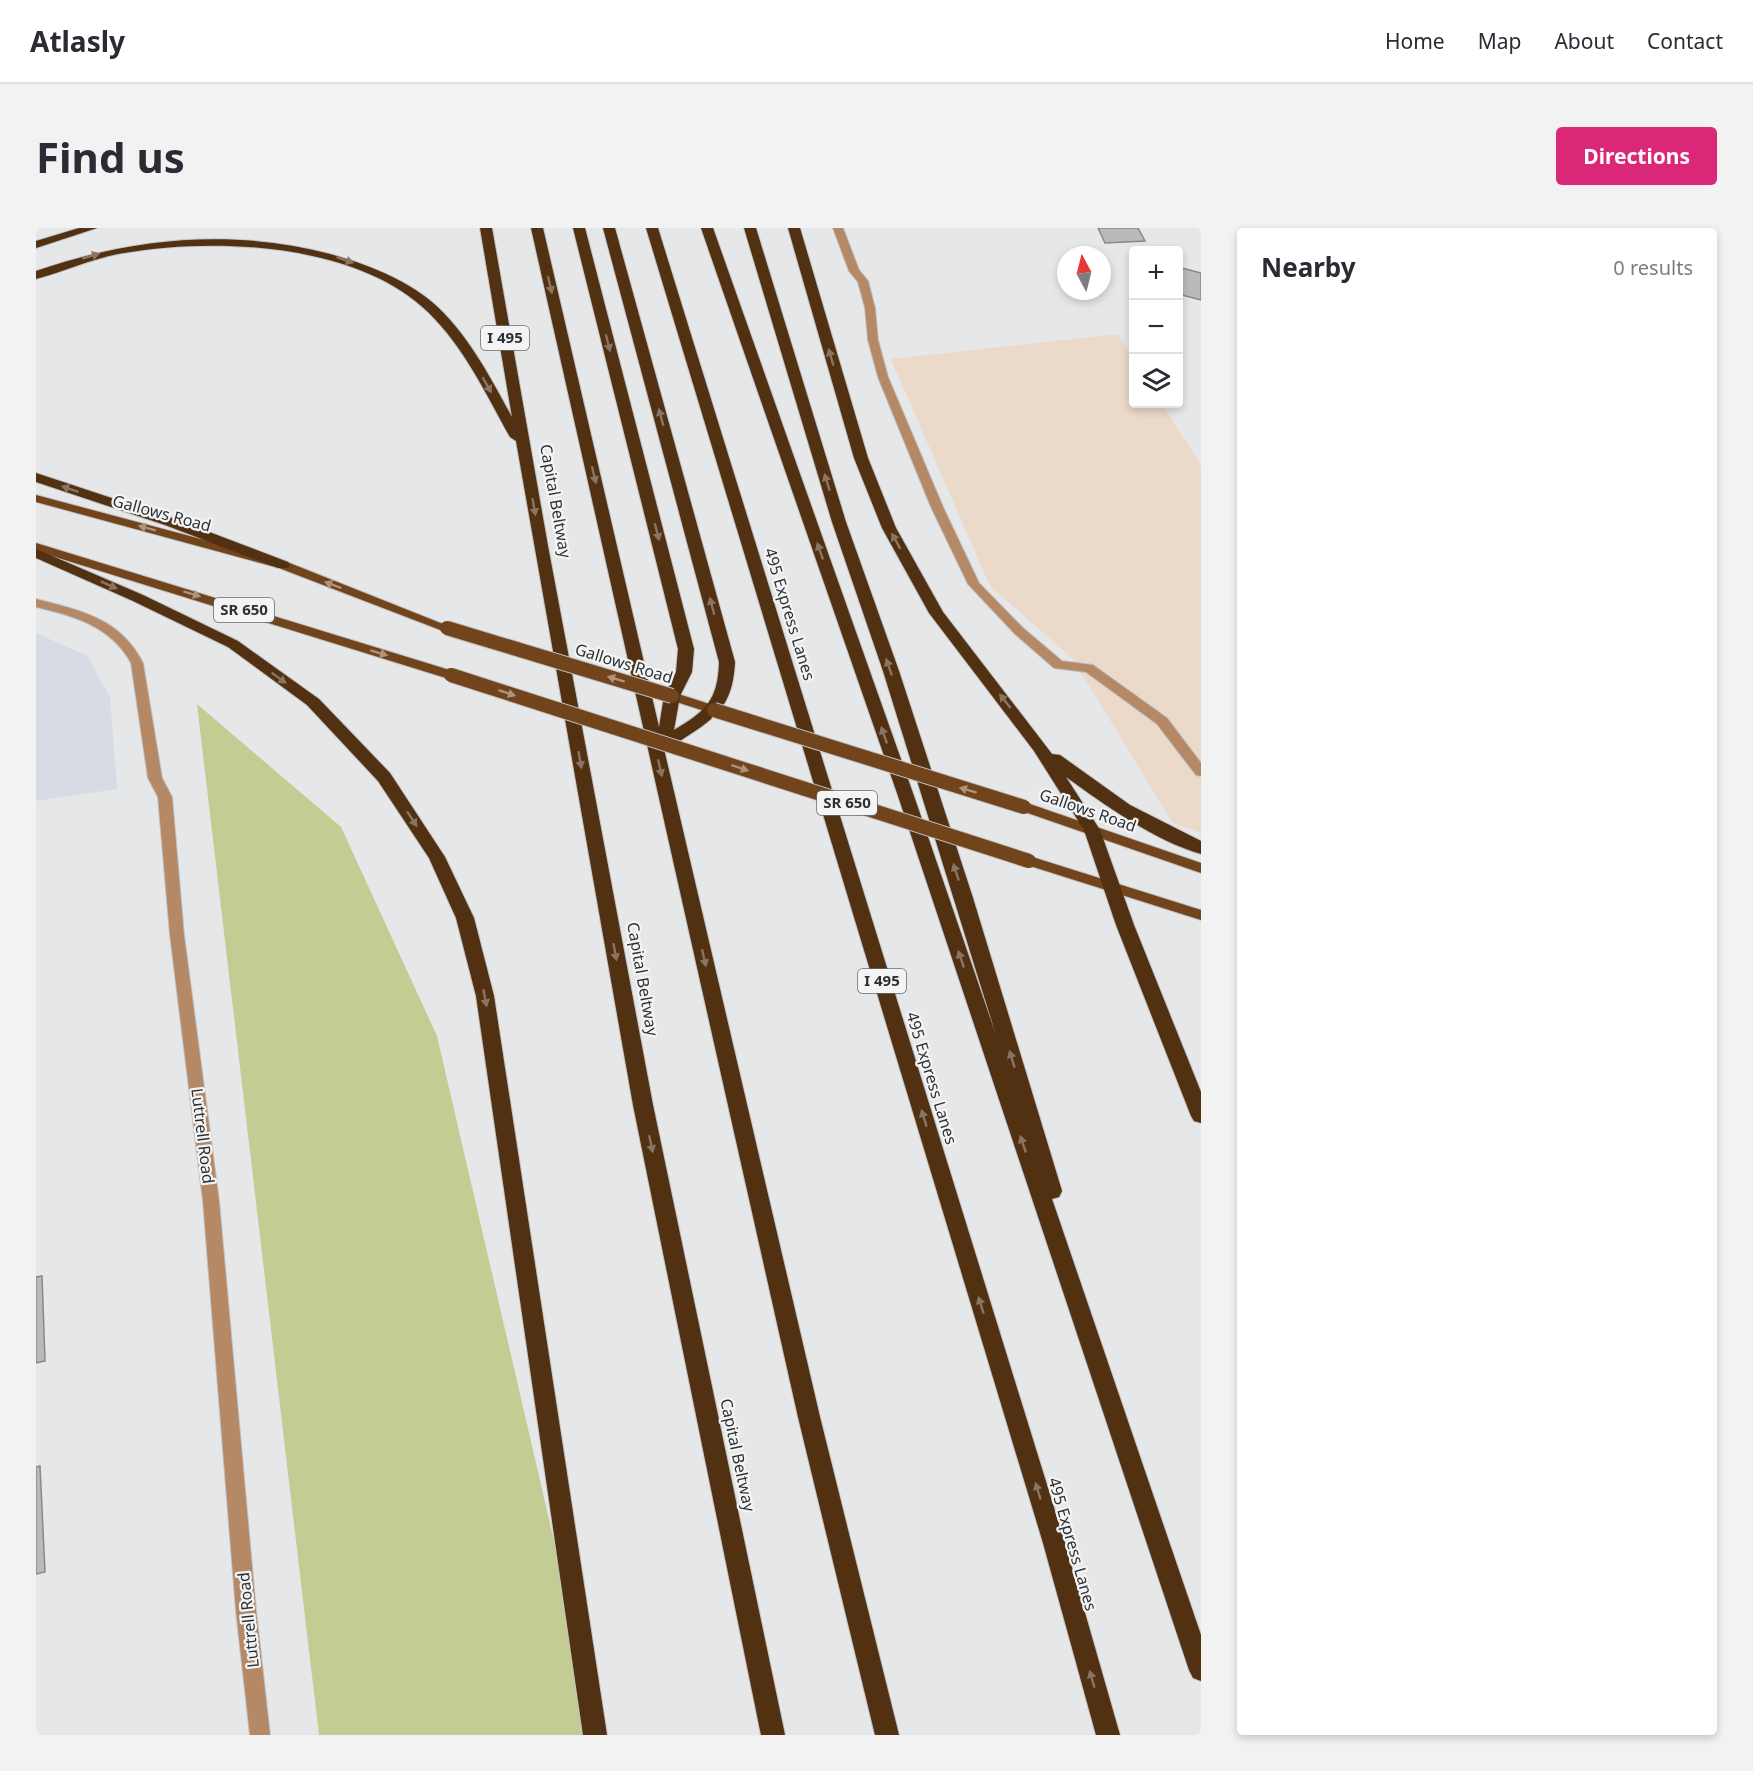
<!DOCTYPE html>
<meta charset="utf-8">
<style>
body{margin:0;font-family:"Noto Sans",sans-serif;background:#f2f2f3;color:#2b2b33}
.controls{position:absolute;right:18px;top:18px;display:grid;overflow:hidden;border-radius:6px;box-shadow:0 3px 9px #0003}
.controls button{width:54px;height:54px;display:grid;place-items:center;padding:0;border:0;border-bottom:2px solid #e1e1e2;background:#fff;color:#2b2b33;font:30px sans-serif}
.compass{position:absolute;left:1021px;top:18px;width:54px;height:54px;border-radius:50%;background:#fff;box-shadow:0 3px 9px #0003;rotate:353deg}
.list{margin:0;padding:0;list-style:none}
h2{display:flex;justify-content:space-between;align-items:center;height:78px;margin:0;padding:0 24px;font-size:26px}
h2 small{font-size:20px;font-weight:400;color:#7c7c81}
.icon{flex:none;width:33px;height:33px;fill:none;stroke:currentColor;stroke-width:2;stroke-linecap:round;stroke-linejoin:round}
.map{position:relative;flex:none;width:1165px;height:1507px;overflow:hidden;border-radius:6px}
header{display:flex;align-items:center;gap:36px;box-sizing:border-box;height:84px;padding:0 30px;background:#fff;border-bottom:2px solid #e1e1e2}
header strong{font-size:28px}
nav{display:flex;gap:33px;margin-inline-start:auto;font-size:21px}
.intro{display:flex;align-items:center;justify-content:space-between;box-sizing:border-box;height:144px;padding:0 36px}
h1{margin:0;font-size:42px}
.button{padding:15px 27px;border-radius:6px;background:#db2777;color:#fff;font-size:21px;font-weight:700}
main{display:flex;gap:36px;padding:0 36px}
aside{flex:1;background:#fff;border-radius:6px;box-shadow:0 3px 9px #0003}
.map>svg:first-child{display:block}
</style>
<header>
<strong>Atlasly</strong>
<nav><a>Home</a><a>Map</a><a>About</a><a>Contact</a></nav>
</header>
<div class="intro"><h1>Find us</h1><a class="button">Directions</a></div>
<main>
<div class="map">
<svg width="1165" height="1507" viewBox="0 0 1165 1507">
<rect width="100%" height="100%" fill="#e5e7e9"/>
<!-- built -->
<path fill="#d6dbe4" d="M0 405 51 428 74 469 81 561 0 573Z"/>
<!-- industrial -->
<path fill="#ebd9c9" d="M1082 106 1097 130 1098 176H1126L1165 237V605L1137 595 1036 430 954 358 855 131Z"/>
<!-- green -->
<path fill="#c3cc93" d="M161 476 305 599 401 808 563 1507H283Z"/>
<!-- building -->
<g fill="#bcbab8" stroke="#8a8886" stroke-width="1.5">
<path d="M1062 0H1102L1109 13 1069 15Z"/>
<path d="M1142 39 1165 45V72L1142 66Z"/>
<path d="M6 1048 9 1133 0 1135V1049Z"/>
<path d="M4 1238 9 1344 0 1346V1239Z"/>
</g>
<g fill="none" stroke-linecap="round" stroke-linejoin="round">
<defs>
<g id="minor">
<path d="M797 0H807L823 42 832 53 839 80 842 112 852 149 907 279 943 355 987 400 1026 433 1057 437 1131 490 1165 535V548L1160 547 1121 496 1050 444 1018 440 979 406 932 356 895 279 842 149 832 112 829 80 822 54 813 43Z"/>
<path d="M0 371C46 383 84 390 107 435L126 550 136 569 148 707 183 973 220 1383 234 1507H214L200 1383 167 973 134 707 122 569 112 550 95 435C75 398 38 388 0 379Z"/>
</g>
<g id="major">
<path d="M0 267 251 334 417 400 411 404 407 403 243 340 0 274Z"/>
<path d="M0 315 420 444 421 447 415 451 410 450 0 323Z"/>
<path d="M636 464 683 479 685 482 678 486 631 471 630 468Z"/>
<path d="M988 574 1165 635V645L983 582 981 579 983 576Z"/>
<path d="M993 628 1165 682V692L988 636 986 633 988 630Z"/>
</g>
<g id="highway">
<path d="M43 0H61L0 20V13Z"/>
<path d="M444 0H456L512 318 617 877 749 1507H725L597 877 480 213 474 209C450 166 428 119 392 84 321 15 179 9 88 25 57 30 30 43 0 51V43C96 10 195 0 294 26 330 36 367 50 396 74 431 104 454 149 476 189Z"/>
<path d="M495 0H507L623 499 628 468 640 444 642 421 537 0H549L658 421 656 444 644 468 638 502C670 483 682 472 683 434L567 0H579L699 434C697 472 685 487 653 507 645 512 637 519 628 521L784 1189 863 1507H839L762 1189Z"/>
<path d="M610 0H622L1029 1315 1084 1507H1060L1007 1315Z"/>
<path d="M665 0H677L878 568 960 807 847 443 796 294 708 0H720L810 294 863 443 937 670 1026 963 1023 969 1016 971 1165 1407V1453L1157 1450 1153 1442 862 568Z"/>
<path d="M752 0H764L832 230 860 300 907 384 1016 526 1024 527 1094 577 1165 613V626C1119 613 1069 577 1030 549L1064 602 1098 697 1165 864V895L1158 893 1155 888 1080 697 1048 602 998 523 893 385 846 300 818 230Z"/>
<path d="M0 245 139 291 252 334 254 337 252 340H242L129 297 0 254Z"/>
<path d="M0 321 107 367 202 413 283 471 354 545 409 629 438 690 458 768 571 1507H547L440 768 420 690 393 630 342 553 271 477 192 419 97 373 0 330Z"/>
</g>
</defs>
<!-- minor casing -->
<use href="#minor" stroke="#c1c2c4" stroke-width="2"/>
<!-- major casing -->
<use href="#major" stroke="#c1c2c4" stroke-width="2"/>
<!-- highway casing -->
<use href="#highway" stroke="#c1c2c4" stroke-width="2"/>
<!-- minor -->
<use href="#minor" fill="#b68966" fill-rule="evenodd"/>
<!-- major -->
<use href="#major" fill="#72441b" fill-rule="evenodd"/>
<!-- highway -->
<use href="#highway" fill="#523012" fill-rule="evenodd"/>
<defs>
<g id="major-bridge">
<path d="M411 400 636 468"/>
<path d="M415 447 993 633"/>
<path d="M678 482 988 579"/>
</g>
</defs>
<!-- major-bridge casing -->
<use href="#major-bridge" stroke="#c1c2c4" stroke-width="16" stroke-linecap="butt"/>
<!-- major-bridge -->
<use href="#major-bridge" stroke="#72441b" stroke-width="14"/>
</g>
<!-- one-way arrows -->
<defs><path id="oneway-solid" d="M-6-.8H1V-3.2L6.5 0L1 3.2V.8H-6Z" transform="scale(1.5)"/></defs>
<g fill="#8a7562">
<use href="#oneway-solid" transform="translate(55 28) rotate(-16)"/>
<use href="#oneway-solid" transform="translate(309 32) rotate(20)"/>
<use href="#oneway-solid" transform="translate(514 57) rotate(77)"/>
<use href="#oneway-solid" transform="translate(572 115) rotate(76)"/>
<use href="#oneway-solid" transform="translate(795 129) rotate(-106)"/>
<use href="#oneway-solid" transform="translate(451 157) rotate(60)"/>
<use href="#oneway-solid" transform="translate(625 189) rotate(-105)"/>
<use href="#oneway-solid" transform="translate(558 247) rotate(77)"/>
<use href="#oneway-solid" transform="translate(791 254) rotate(-107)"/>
<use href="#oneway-solid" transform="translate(34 261) rotate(-161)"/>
<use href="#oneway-solid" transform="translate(498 279) rotate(80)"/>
<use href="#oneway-solid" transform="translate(621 304) rotate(76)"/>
<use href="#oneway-solid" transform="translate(860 313) rotate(-119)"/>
<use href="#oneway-solid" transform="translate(784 323) rotate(-109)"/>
<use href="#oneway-solid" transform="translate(73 357) rotate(24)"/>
<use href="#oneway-solid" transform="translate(676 378) rotate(-105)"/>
<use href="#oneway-solid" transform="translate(853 439) rotate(-109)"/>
<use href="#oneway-solid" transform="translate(243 450) rotate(36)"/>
<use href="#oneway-solid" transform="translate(969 473) rotate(-128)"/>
<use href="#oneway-solid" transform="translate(848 507) rotate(-109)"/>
<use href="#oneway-solid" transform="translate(544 532) rotate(80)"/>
<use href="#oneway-solid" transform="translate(624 540) rotate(77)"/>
<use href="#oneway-solid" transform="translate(376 591) rotate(57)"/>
<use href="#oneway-solid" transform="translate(920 644) rotate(-108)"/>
<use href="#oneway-solid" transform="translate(579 724) rotate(80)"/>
<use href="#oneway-solid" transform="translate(668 730) rotate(77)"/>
<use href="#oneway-solid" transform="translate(925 731) rotate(-109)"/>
<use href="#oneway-solid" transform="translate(449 770) rotate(79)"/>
<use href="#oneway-solid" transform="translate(976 831) rotate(-107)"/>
<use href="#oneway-solid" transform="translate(888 890) rotate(-107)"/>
<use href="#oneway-solid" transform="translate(615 916) rotate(78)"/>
<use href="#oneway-solid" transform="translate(987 916) rotate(-109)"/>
<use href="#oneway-solid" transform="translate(945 1077) rotate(-107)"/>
<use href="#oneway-solid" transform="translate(1002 1263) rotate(-107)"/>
<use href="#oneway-solid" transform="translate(1056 1451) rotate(-106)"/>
</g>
<g fill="#ac937e">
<use href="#oneway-solid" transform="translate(111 300) rotate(-165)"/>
<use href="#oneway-solid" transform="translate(297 357) rotate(-159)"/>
<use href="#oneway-solid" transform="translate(156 366) rotate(17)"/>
<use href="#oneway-solid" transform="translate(343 425) rotate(17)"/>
<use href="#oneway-solid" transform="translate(580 451) rotate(-163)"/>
<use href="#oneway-solid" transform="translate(471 465) rotate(18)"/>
<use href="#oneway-solid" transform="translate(704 540) rotate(18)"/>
<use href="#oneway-solid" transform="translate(932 562) rotate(-163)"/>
</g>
<g text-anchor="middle" stroke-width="4.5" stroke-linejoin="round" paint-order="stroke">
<!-- shield labels -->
<g fill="#f2f4f6" stroke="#6a6b6c" stroke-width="1.5">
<rect x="445" y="98" width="48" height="24" rx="4.5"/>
<rect x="178" y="370" width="60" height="24" rx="4.5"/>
<rect x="781" y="563" width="60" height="24" rx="4.5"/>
<rect x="822" y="741" width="48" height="24" rx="4.5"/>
</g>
<g font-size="15" font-weight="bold" fill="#303031">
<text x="469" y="115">I 495</text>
<text x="208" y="387">SR 650</text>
<text x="811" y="580">SR 650</text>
<text x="846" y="758">I 495</text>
</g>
<!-- street labels -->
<g font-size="16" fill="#303031" stroke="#f2f4f6">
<text transform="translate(520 273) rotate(80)" y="6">Capital Beltway</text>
<text transform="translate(126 285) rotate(15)" y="6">Gallows Road</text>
<text transform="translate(754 386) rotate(73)" y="6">495 Express Lanes</text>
<text transform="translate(588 435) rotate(17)" y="6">Gallows Road</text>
<text transform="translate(1052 582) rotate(19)" y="6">Gallows Road</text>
<text transform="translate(607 751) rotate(80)" y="6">Capital Beltway</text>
<text transform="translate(896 850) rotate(73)" y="6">495 Express Lanes</text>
<text transform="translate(167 908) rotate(83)" y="6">Luttrell Road</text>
<text transform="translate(702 1227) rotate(78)" y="6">Capital Beltway</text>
<text transform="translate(1037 1316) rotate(74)" y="6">495 Express Lanes</text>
<text transform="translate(212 1392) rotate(-96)" y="6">Luttrell Road</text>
</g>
</g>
</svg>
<div class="controls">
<button>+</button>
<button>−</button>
<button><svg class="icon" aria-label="layers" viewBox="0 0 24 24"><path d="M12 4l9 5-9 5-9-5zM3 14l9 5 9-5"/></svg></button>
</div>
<svg class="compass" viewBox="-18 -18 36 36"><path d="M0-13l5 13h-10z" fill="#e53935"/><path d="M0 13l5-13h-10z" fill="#7c7c81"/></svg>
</div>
<aside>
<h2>Nearby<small>0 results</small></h2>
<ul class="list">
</ul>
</aside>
</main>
